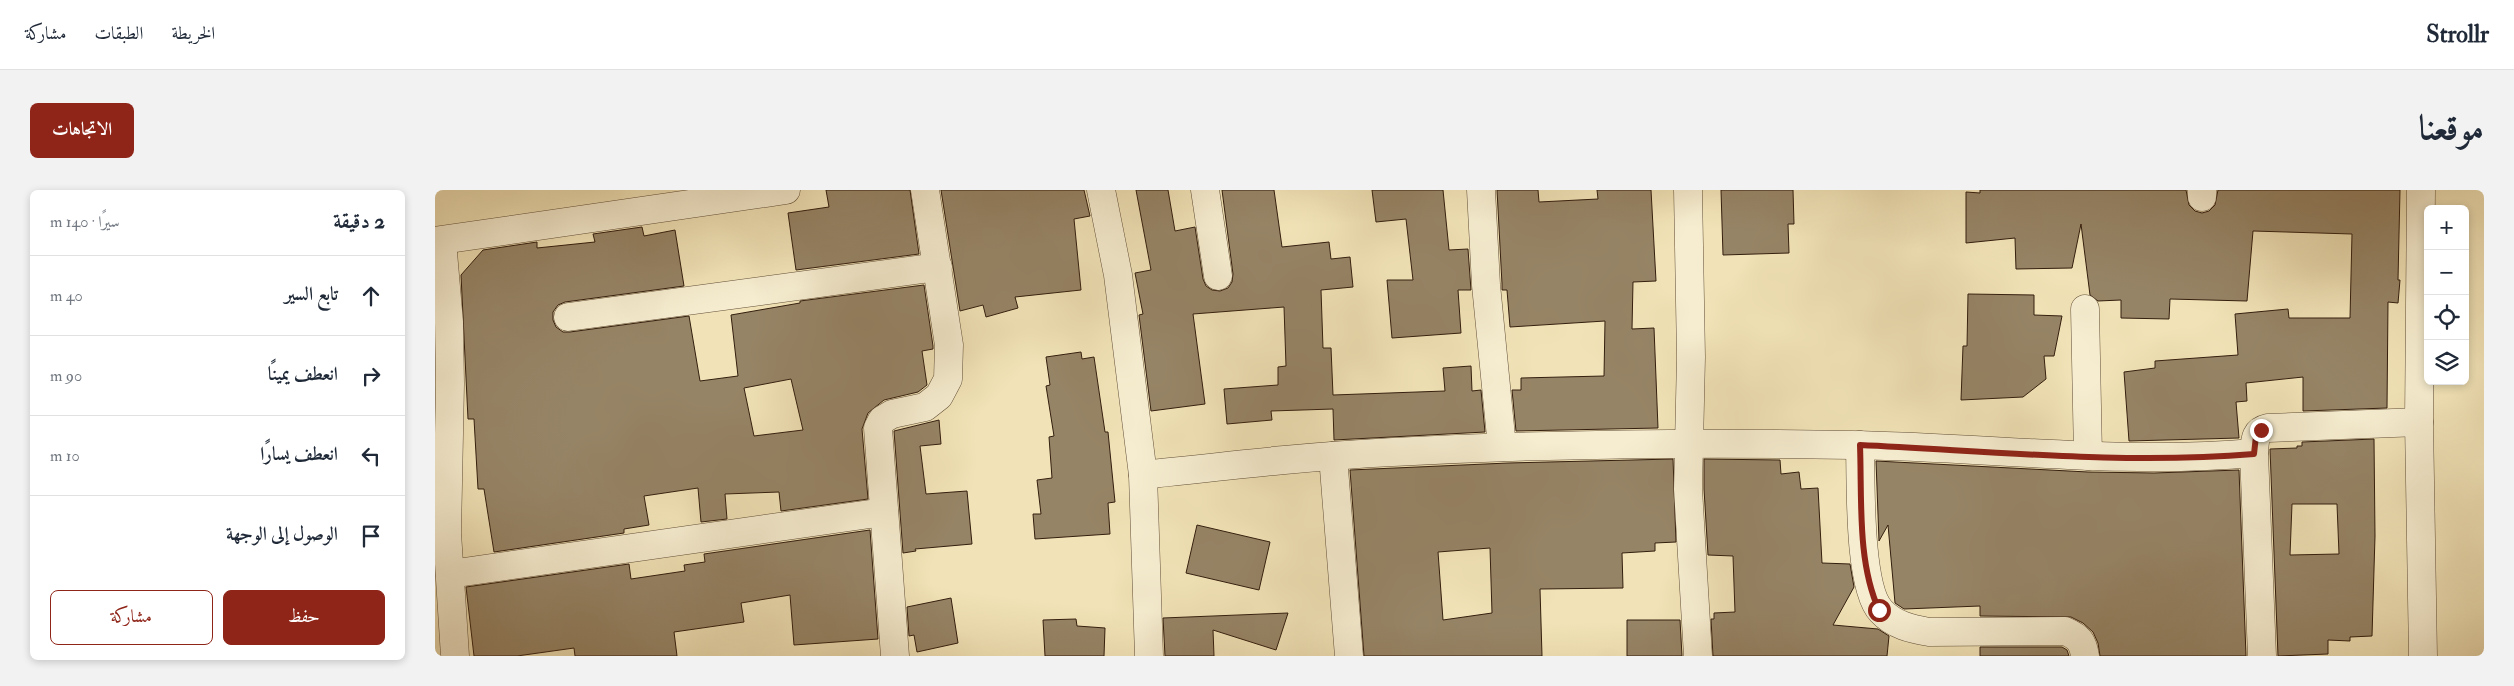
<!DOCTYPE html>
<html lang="ar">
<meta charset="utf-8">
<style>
body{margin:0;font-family:"IM FELL Double Pica",Amiri,serif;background:#f2f2f3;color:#1f2937;direction:rtl}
.controls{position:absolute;right:15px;top:15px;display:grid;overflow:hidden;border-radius:8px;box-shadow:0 2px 8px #0003}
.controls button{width:45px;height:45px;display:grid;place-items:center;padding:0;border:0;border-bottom:1px solid #e0e1e3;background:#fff;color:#1f2937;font:25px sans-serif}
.stop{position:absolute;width:15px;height:15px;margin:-11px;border:4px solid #8f2418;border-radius:50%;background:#fff}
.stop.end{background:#8f2418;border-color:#fff;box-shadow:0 1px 5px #0008}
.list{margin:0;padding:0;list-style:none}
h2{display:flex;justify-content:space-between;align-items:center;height:65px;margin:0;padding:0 20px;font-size:21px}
h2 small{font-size:16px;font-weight:400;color:#747a83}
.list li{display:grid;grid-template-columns:32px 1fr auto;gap:15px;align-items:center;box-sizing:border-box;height:80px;padding:0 20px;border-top:1px solid #e0e1e3}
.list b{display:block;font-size:19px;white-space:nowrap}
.list em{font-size:16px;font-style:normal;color:#747a83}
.actions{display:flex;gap:10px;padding:15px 20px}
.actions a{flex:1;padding:11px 0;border:1px solid #8f2418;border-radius:8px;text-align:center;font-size:18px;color:#8f2418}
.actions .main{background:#8f2418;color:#fff}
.icon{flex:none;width:28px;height:28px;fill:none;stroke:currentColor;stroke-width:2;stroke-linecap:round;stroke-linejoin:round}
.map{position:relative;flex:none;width:2049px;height:466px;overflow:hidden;direction:ltr;border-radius:8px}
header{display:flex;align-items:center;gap:30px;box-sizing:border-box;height:70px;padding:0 25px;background:#fff;border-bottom:1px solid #e0e1e3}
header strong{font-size:24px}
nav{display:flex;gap:28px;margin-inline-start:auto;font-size:18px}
.intro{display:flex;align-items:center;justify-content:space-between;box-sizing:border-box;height:120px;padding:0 30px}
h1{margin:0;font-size:35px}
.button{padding:12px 22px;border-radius:8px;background:#8f2418;color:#fff;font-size:18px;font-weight:700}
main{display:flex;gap:30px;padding:0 30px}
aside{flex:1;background:#fff;border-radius:8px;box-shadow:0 2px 8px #0003}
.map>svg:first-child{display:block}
</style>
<header>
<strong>Strollr</strong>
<nav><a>الخريطة</a><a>الطبقات</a><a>مشاركة</a></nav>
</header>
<div class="intro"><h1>موقعنا</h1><a class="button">الاتجاهات</a></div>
<main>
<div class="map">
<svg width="2049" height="466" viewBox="0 0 2049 466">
<rect width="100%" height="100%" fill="#f1e3b7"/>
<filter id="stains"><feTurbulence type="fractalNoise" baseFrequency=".004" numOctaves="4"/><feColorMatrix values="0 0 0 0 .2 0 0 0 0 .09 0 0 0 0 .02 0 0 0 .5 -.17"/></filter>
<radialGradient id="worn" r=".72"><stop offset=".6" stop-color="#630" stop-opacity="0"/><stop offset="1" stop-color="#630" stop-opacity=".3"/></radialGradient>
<!-- building -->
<g fill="#968466" stroke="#341e0e" fill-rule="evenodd">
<path d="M391 0H475L484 64 361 80 353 23 394 17Z"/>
<path d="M506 0H649L655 26 639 29 646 100 580 107 583 118 551 127 548 115 525 121Z"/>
<path d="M701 0H733L740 41 760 37 768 89 771 96 777 100 785 101 793 98 797 92 798 84 787 0H839L847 57 894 52 896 69 915 67 918 97 886 100 888 158H896L898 205 1010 201 1008 178 1036 176 1037 201 1046 200 1050 242 899 250 898 219 836 221 837 230 792 234 789 199 843 195V177L851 176 849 117 758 124 770 214 716 221 704 125 708 124 700 83 716 80Z"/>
<path d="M937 0H1008L1014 60 1033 59 1036 100H1023L1026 143 957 148 952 90H978L971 29 941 32Z"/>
<path d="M1062 0H1103L1104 12 1163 9 1162 0H1216L1221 91 1198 92 1197 139 1219 138 1223 238 1081 241 1077 200H1086V188L1169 186 1170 131 1075 137 1072 100H1067V94Z"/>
<path d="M1286 0H1358L1359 34H1353L1354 63 1288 65Z"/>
<path d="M1545 0H1751L1754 15 1760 21 1767 23 1774 21 1780 15 1783 0H1965L1963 90H1965L1963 113 1953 112 1952 218 1868 221V187L1811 193 1812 211 1801 212 1804 248 1694 251 1689 182 1720 178V171L1803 165 1800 124 1853 119 1854 128H1915L1917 44 1818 41 1812 111 1735 109 1734 129 1686 128V110L1663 111 1655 105 1646 34 1637 78 1581 79 1580 48 1531 53V2L1545 3Z"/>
<path d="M207 37 209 46 240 40 249 96 130 112 123 115 118 122V130L121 137 128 142H135L254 126 265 191 303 186 296 125 365 113V111L489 95 498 156V159L487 161 492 195 483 202 449 210 433 223 427 239 433 309 346 321 344 302 290 304 292 329 266 332 263 298 209 306 214 335 189 339V343L59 362 49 299H43L39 229H33L26 85 48 60 102 52V58L160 52 158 44ZM356 189 368 240 319 246 309 198Z"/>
<path d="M1533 104 1599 105V125L1627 126 1619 166H1609L1611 189 1588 207 1526 210 1528 156H1532Z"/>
<path d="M646 162 647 169 659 167 670 242H673L680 312 673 313 675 344 600 349 598 324H606L602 290 617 288 614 247 619 246 611 196 615 195 611 167Z"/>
<path d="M504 230 506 254 485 256 491 304 532 301 537 354 480 359 481 361 468 363 459 241Z"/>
<path d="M1939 249 1940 346 1937 446 1915 447V451L1893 450V464L1843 466 1835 259 1862 258V256H1867V252ZM1857 314H1902L1904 364 1855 365Z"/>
<path d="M1238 269 1241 352 1220 353V361L1187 363 1188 398 1105 399 1107 466H929L915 280 1073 273ZM1055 358 1057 423 1008 430 1003 362Z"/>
<path d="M1269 269 1345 270 1346 284 1364 282 1366 299 1383 298 1387 373 1415 374 1419 397 1398 435 1443 439 1454 446 1452 466H1278L1276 429H1279V423L1300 422 1298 366 1273 365 1269 299Z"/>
<path d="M1441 271 1653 282 1719 283 1804 280 1811 466H1665L1663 453 1658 442 1648 433 1636 427 1545 426V416L1469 419 1460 413 1453 335 1444 351Z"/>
<path d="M762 335 835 352 824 400 751 383Z"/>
<path d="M435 340 443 449 359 455 355 405 306 413 309 432 239 442 242 466H140L139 458 82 466H39L31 397 194 374 196 389 250 381 249 375 270 372 269 364Z"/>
<path d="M516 408 523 453 482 462 479 445 474 446 472 417Z"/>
<path d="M853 423 841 460 778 440 779 466H730L728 428Z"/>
<path d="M641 429 642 436 670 438 669 466H610L608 430Z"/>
<path d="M1192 430H1245L1247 466H1192Z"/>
<path d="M1545 457H1627L1632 460 1634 466H1545Z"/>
</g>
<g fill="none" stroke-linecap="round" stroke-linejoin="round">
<defs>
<g id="minor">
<path d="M666 0 683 85 708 285 714 466"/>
<path d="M770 0 783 86"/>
<path d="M1046 0 1051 95 1067 257"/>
<path d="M1253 0 1256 167 1253 299 1263 466"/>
<path d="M1986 0 1984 232 1988 466"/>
<path d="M1767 7V0"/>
<path d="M0 51 351 0"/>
<path d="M7 51 14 132 15 194 12 343 20 466"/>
<path d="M1650 119 1653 266"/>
<path d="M133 127 503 77"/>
<path d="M1425 255C1426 290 1423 397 1446 421 1459 435 1476 439 1494 442L1630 441C1644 447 1648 452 1650 466"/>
<path d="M1819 263C1820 251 1819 241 1833 238L1984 232"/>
<path d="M898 266 914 466"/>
<path d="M708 285C791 276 875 266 958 262 1111 254 1264 252 1417 255 1551 257 1685 275 1819 263L1827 466"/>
<path d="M15 384 449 322"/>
<path d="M460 466 443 238 447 230 457 224 490 217 504 206 513 189 514 155 490 0"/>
</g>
</defs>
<!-- minor casing -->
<use href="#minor" stroke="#634f38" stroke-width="29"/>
<!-- minor -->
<use href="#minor" stroke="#f6edd0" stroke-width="28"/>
</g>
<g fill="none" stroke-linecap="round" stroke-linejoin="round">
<!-- route -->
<path stroke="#8f2418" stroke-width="6" d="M1444 420C1422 372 1427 308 1425 255 1555 261 1688 275 1819 264L1821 246 1826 240"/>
</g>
<rect width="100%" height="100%" filter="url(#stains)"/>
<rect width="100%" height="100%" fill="url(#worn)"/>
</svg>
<div class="controls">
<button>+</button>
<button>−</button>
<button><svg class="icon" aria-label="locate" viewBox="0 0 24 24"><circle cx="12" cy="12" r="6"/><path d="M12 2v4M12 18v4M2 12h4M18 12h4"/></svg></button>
<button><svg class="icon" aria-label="layers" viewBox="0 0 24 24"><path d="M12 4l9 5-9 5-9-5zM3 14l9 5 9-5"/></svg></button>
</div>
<div class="stop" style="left:1444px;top:420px"></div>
<div class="stop end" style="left:1826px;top:240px"></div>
</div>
<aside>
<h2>2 دقيقة<small>سيرًا · 140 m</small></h2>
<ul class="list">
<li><svg class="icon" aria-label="ahead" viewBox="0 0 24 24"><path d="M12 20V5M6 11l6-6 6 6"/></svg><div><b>تابع السير</b></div><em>40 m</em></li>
<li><svg class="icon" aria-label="right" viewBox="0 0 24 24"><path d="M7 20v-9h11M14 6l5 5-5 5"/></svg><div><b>انعطف يمينًا</b></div><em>90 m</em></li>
<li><svg class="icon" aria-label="left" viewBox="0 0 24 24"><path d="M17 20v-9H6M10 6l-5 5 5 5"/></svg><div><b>انعطف يسارًا</b></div><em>10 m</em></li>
<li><svg class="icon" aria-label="arrive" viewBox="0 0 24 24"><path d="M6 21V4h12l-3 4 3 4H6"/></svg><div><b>الوصول إلى الوجهة</b></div></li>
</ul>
<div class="actions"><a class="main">حفظ</a><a>مشاركة</a></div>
</aside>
</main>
